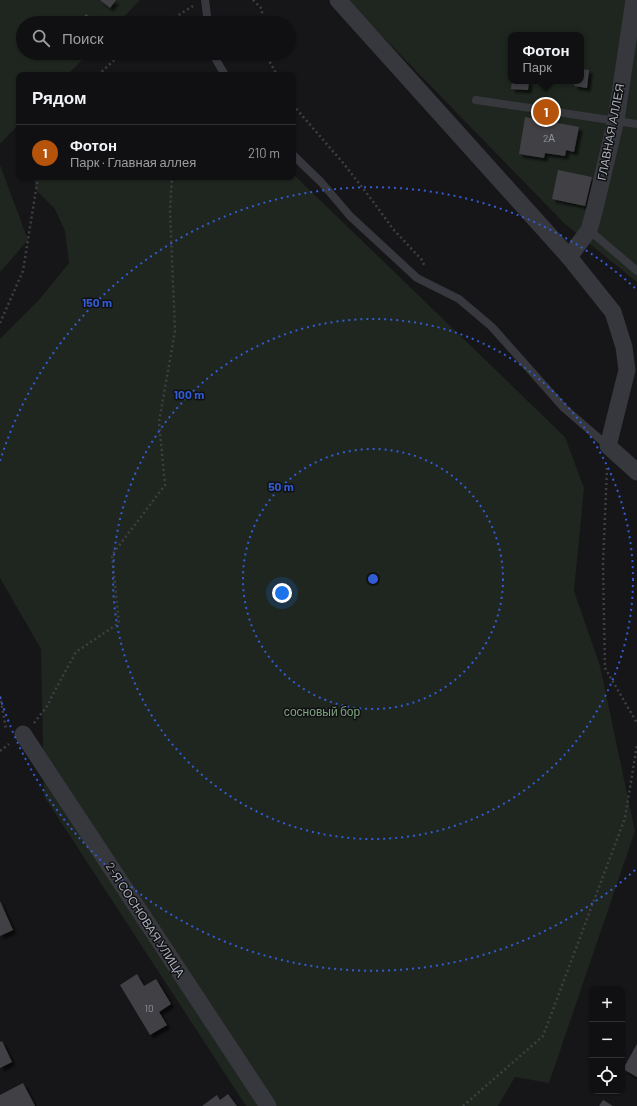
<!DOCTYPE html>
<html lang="ru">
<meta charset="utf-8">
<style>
body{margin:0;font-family:Barlow,sans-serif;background:#19191b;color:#f1f3f6}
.controls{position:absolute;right:12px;bottom:12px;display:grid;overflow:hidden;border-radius:8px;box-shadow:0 1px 3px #0004}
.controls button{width:36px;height:36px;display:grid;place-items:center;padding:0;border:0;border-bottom:1px solid #303032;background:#101012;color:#f1f3f6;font:20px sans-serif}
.you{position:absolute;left:282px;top:593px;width:14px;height:14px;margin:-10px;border:3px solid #fff;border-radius:50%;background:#1a73e8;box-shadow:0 0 0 6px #1a73e833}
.badge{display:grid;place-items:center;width:26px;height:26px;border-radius:50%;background:#b45309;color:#fff;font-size:13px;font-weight:700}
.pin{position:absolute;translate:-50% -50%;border:2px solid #fff;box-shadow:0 1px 4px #0006}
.popup{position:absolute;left:508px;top:32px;width:76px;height:52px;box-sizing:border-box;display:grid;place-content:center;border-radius:8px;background:#101012;filter:drop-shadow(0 1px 3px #0005);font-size:13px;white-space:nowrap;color:#9c9d9f}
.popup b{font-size:15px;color:#f1f3f6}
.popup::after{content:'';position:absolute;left:50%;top:100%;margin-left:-8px;border:8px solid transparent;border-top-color:#101012}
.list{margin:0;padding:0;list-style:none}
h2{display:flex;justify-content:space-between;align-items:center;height:52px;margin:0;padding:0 16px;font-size:17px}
h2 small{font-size:13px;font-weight:400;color:#9c9d9f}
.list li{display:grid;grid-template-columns:26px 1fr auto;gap:12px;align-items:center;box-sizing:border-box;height:56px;padding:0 16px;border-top:1px solid #303032}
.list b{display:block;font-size:15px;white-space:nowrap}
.list p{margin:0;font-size:13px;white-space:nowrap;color:#9c9d9f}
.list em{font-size:13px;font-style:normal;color:#9c9d9f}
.icon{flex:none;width:22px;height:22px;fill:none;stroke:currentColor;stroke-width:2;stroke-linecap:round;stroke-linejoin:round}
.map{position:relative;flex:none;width:637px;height:1106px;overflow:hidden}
.search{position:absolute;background:#101012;box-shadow:0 1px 3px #0004;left:16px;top:16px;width:280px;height:44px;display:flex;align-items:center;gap:10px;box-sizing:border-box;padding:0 14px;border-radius:22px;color:#9c9d9f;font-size:15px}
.panel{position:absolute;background:#101012;box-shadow:0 1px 3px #0004;left:16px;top:72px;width:280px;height:108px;border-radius:8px}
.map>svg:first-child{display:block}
</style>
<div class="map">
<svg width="637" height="1106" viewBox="0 0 637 1106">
<defs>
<filter id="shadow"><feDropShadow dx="3.5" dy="3.5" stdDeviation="1" flood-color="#0009"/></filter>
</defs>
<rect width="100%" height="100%" fill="#161618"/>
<!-- green -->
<g fill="#1e261f" fill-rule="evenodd">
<path d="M0 0H140L118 23H23V53H89L67 75H19V124L0 144Z"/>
<path d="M347 0H637V282L565 224ZM511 35H581V81H511Z"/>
<path d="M0 165 28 240 0 272Z"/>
<path d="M293 174 565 437 584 488 574 591 600 666 635 831 549 1083 515 1077 498 1106H246L44 796 41 649 0 578V339L39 300 69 263 65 231 55 209 36 190 34 177H293Z"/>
</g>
<!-- building -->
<g fill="#404145" filter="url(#shadow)">
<path d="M100 0H116L110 8Z"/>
<path d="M86 14 97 23H79Z"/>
<path d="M581 69 589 70 587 88 574 86 575 81H581Z"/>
<path d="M512 81H529L528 90 511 89Z"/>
<path d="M525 117 579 127 574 152 566 150 565 156 545 153 544 158 519 154Z"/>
<path d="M558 170 592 177 585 206 552 199Z"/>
<path d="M0 901 13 930 0 936Z"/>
<path d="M137 974 144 986 156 979 171 1004 159 1012 167 1025 150 1035 120 985Z"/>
<path d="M2 1041 12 1062 0 1068V1042Z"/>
<path d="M637 1044V1077L623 1069Z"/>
<path d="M23 1083 35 1106H0V1095Z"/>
<path d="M228 1094 237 1106H202L217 1095 220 1100Z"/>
<path d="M603 1100 613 1106H599Z"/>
</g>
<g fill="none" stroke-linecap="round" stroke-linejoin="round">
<!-- path -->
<g stroke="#3d3f44" stroke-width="2.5" stroke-dasharray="2 3" stroke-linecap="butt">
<path d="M253 0 262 9V23"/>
<path d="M166 23 193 6"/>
<path d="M265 53 277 75"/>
<path d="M98 75 122 53"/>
<path d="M293 105 344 164 372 200 393 229 422 260 425 267"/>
<path d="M0 323 23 271 38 177"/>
<path d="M607 468 603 564 605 668 637 723"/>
<path d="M0 696 6 729"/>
<path d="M34 723 48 705 53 694 76 652 119 623 112 555 165 485 159 422 175 331 170 211 172 177"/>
<path d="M0 751 9 744"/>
<path d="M463 1106 543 1036 625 818 637 745"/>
</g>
<!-- service -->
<g stroke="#37383d" stroke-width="8">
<path d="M205 0 208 23"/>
<path d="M212 53 225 75"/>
<path d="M476 100 637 124"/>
<path d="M293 155 321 182 350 216 417 278 459 299 492 327 564 408 608 446"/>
<path d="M589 230 637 271"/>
</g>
<!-- minor -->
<g stroke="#37383d" stroke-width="17">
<path d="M338 0 569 257 613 312 624 347 627 370 608 446 637 472"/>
<path d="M569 257 589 230 594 212 616 120 634 0"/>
<path d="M23 734 268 1106"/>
</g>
</g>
<!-- distance rings -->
<g fill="none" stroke="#325cd3" stroke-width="2" stroke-dasharray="2 4">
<circle cx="373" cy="579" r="130"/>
<circle cx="373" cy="579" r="260"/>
<path d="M635 870A391 391 0 0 1 0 697M0 461A391 391 0 0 1 635 288"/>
</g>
<g text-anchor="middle" stroke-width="3" stroke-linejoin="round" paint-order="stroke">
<!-- number labels -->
<g font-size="10" fill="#8e929b">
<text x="549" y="142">2А</text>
<text x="149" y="1012">10</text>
</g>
<!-- street labels -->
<g font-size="12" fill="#a8adb8" stroke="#111113">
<text transform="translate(611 132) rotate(-79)" y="4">ГЛАВНАЯ АЛЛЕЯ</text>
<text transform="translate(145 920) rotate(57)" y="4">2-Я СОСНОВАЯ УЛИЦА</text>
</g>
<!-- park labels -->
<g font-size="12" fill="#7fa381" stroke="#111113">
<text x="322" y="716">сосновый бор</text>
</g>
</g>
<circle cx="373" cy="579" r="6" fill="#325cd3" stroke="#111113" stroke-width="2"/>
<g font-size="12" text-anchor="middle" font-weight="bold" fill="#325cd3" stroke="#111113" stroke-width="3" stroke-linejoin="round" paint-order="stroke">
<text x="97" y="307">150 m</text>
<text x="189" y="399">100 m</text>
<text x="281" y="491">50 m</text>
</g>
</svg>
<div class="controls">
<button>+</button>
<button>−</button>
<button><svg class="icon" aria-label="locate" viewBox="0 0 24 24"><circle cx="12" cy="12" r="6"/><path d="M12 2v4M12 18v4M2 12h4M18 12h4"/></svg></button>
</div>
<div class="you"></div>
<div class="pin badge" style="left:546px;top:112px">1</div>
<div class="popup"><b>Фотон</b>Парк</div>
<div class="search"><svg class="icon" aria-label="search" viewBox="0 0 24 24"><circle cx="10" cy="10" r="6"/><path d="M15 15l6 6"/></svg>Поиск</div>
<section class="panel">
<h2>Рядом<small></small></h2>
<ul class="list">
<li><span class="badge">1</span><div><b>Фотон</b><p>Парк · Главная аллея</p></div><em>210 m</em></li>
</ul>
</section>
</div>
